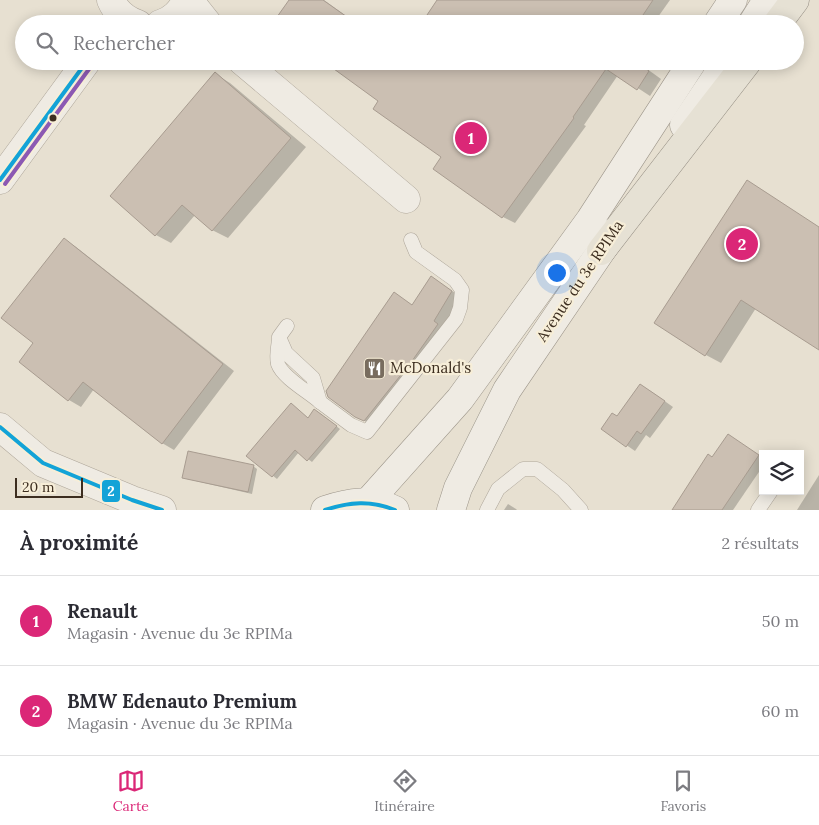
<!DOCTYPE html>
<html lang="fr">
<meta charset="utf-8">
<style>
body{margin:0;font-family:Lora,serif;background:#f7f7f7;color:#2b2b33}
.controls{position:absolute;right:15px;bottom:15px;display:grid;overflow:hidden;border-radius:0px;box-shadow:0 2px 12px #0003}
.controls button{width:45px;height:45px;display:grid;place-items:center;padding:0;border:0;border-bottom:1px solid #e1e1e2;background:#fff;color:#2b2b33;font:25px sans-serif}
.scale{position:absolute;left:15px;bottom:12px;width:68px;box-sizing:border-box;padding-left:5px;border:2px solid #3d2e20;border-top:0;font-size:14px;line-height:18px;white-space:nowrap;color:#3d2e20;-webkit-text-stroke:4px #f7eed8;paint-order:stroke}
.you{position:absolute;left:556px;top:272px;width:18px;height:18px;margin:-12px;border:4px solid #fff;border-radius:50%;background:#1a73e8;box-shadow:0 0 0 8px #1a73e833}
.badge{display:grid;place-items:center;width:32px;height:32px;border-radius:50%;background:#db2777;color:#fff;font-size:16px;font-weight:700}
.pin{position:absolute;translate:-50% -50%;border:2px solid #fff;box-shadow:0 1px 5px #0006}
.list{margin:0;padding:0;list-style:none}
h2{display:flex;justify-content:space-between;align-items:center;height:65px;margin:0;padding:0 20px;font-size:21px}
h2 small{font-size:16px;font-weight:400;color:#7c7c81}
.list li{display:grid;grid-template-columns:32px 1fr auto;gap:15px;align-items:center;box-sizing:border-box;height:90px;padding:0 20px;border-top:1px solid #e1e1e2}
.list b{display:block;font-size:19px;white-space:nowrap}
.list p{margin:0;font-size:16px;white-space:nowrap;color:#7c7c81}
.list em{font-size:16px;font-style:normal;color:#7c7c81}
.icon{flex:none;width:28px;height:28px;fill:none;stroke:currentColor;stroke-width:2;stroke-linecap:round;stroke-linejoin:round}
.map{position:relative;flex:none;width:819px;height:510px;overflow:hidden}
.search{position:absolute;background:#fff;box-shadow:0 2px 12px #0003;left:15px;right:15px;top:15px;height:55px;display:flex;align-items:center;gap:12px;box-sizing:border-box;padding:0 18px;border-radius:28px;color:#7c7c81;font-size:19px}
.sheet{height:245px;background:#fff}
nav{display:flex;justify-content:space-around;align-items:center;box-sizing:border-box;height:70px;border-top:1px solid #e1e1e2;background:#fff;font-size:14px;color:#7c7c81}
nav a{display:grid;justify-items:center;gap:2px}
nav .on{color:#db2777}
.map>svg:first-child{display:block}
</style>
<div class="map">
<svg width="819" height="510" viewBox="0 0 819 510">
<rect width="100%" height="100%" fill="#e7e0d1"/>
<!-- shadow -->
<g fill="#0003">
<path d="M291 0H324L357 24H274Z"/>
<path d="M439 0H670L653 24H422Z"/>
<path d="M636 61 661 79 650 96 618 75 584 125 586 126 515 223 503 217 443 156 374 109Z"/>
<path d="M215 74 230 83 306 147 228 238 212 230 195 215 171 243 156 235Z"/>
<path d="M748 182 819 228V348L756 308 721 363 706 355Z"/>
<path d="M64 240 76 247 234 371 174 450 162 443 94 389 81 407 69 400 35 343Z"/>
<path d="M431 278 465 299 452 333 426 369 379 429 356 416 394 294 413 306Z"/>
<path d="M649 390 673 407 650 438 646 435 635 451 603 429Z"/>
<path d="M318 412 340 429 312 462 299 452 277 479 248 456Z"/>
<path d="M737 441 763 458V466L733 510H673L713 459Z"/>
<path d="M253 466 257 469 252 494 187 479 183 477Z"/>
<path d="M819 475V510H797Z"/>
<path d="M508 504 516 509 517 510H504Z"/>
</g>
<!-- building -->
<g fill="#cbbfb2" stroke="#a89c90">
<path d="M289 0H323L357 24H272Z"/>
<path d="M437 0H653L637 24H421Z"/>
<path d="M323 61H636L649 71 637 90 606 69 573 117 574 118 502 218 433 169 441 157 373 109 378 101Z"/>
<path d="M215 72 291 138 212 231 182 205 155 236 110 196Z"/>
<path d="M747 180 819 227V350L741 300 705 356 654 323Z"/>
<path d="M64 238 223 364 162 444 83 382 68 401 19 362 33 343 1 318Z"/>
<path d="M431 276 452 291 434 321 438 324 412 361 364 421 355 417 328 397 326 391 394 292 412 305Z"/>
<path d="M640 384 665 401 641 434 637 431 626 447 601 429 612 413 617 416Z"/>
<path d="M291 403 308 418 314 409 337 426 307 461 295 450 272 477 246 456Z"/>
<path d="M728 434 759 455 722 510H672L708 454 712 457Z"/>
<path d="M188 451 254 465 248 492 182 478Z"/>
</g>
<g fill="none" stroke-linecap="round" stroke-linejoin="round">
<defs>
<g id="service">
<path d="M287 326 279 337 286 353 313 378 320 402 351 425 367 432 456 319 460 308 462 290 455 280 416 252 411 240"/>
<path d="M279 340C278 347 276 357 278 364 283 378 309 392 320 402"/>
<path d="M487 510 498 489 523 469H537L563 490 581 510"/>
<path d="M758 510 771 491"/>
</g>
<g id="minor">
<path d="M111 0C116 12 126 20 138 24"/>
<path d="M189 0 208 24"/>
<path d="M160 24C173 20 180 12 187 0"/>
<path d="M242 61 406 199"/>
<path d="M0 180 87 61"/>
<path d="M0 427 43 463 132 500 162 510"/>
</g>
<g id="secondary">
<path d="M717 24 733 0"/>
<path d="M752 24 767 0"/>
<path d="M684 125 727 61"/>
<path d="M368 502 460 399 590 220 693 61"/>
<path d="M325 510C349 502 372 498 395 510"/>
<path d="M451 510 458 488 507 390 614 232"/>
</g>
<g id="primary">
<path d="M777 24 795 0"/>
<path d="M601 251 748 61"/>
</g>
</defs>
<!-- service casing -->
<use href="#service" stroke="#ada599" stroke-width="15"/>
<!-- minor casing -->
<use href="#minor" stroke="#ada599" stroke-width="29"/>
<!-- secondary casing -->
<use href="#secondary" stroke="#9c958a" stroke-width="29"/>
<!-- primary casing -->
<use href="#primary" stroke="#928b80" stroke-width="29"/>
<!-- service -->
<use href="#service" stroke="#efebe3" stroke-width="14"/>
<!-- minor -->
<use href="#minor" stroke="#efebe3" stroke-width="28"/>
<!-- secondary -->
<use href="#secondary" stroke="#efebe3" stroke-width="28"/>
<!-- primary -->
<use href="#primary" stroke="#e6e1d4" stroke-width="28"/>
<defs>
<g id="bus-1">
<path d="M0 180 87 61"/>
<path d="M0 427 43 463 132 500 162 510"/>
<path d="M325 510C349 502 371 500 395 510"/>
</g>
<path id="bus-2" d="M5 184 92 65"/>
</defs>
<!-- bus-1 casing -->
<use href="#bus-1" stroke="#f7eed8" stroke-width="8"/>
<!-- bus-2 casing -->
<use href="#bus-2" stroke="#f7eed8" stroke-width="8"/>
<!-- bus-1 -->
<use href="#bus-1" stroke="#13a3d7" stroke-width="4"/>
<!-- bus-2 -->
<use href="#bus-2" stroke="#8c59b3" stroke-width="4"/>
</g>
<!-- icons -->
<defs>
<symbol id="restaurant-square" viewBox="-11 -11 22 22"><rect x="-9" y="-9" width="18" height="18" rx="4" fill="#786c5e" stroke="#f7eed8"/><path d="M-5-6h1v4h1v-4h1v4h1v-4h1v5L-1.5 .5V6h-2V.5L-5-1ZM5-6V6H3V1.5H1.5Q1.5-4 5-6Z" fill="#fff"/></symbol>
</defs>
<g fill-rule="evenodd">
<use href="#restaurant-square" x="362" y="356" width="25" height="25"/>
</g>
<!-- markers -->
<circle fill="#3d2e20" stroke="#f7eed8" stroke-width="2" cx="53" cy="118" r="4.5"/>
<g text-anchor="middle" stroke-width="4.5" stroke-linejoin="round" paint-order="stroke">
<!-- street labels -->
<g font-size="15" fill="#3d2e20" stroke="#f7eed8">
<text transform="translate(580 281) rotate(-56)" y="5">Avenue du 3e RPIMa</text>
</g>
<!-- poi labels -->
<g font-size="15" fill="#3d2e20" stroke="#f7eed8" text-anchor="start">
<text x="390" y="373">McDonald's</text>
</g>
</g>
<rect stroke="#f7eed8" stroke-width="2" x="101" y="479" width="20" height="24" rx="5" fill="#13a3d7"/>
<g font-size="14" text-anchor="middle" font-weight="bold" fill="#fff">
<text x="111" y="496">2</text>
</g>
</svg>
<div class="controls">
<button><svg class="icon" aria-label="layers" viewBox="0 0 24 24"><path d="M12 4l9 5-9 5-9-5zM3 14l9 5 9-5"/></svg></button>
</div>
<div class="scale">20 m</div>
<div class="you"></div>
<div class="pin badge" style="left:471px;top:138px">1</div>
<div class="pin badge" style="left:742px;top:244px">2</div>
<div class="search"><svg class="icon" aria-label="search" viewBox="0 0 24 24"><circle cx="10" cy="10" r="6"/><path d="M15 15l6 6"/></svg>Rechercher</div>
</div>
<section class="sheet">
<h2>À proximité<small>2 résultats</small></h2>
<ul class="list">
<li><span class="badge">1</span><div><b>Renault</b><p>Magasin · Avenue du 3e RPIMa</p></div><em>50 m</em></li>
<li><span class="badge">2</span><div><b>BMW Edenauto Premium</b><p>Magasin · Avenue du 3e RPIMa</p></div><em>60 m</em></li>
</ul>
</section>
<nav>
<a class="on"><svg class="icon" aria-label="map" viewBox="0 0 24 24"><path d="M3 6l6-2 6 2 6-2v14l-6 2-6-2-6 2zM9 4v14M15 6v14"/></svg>Carte</a>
<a><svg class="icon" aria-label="directions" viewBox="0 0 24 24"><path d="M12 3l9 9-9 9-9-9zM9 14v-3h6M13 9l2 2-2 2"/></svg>Itinéraire</a>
<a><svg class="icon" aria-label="saved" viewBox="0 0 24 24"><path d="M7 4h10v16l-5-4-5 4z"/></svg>Favoris</a>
</nav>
